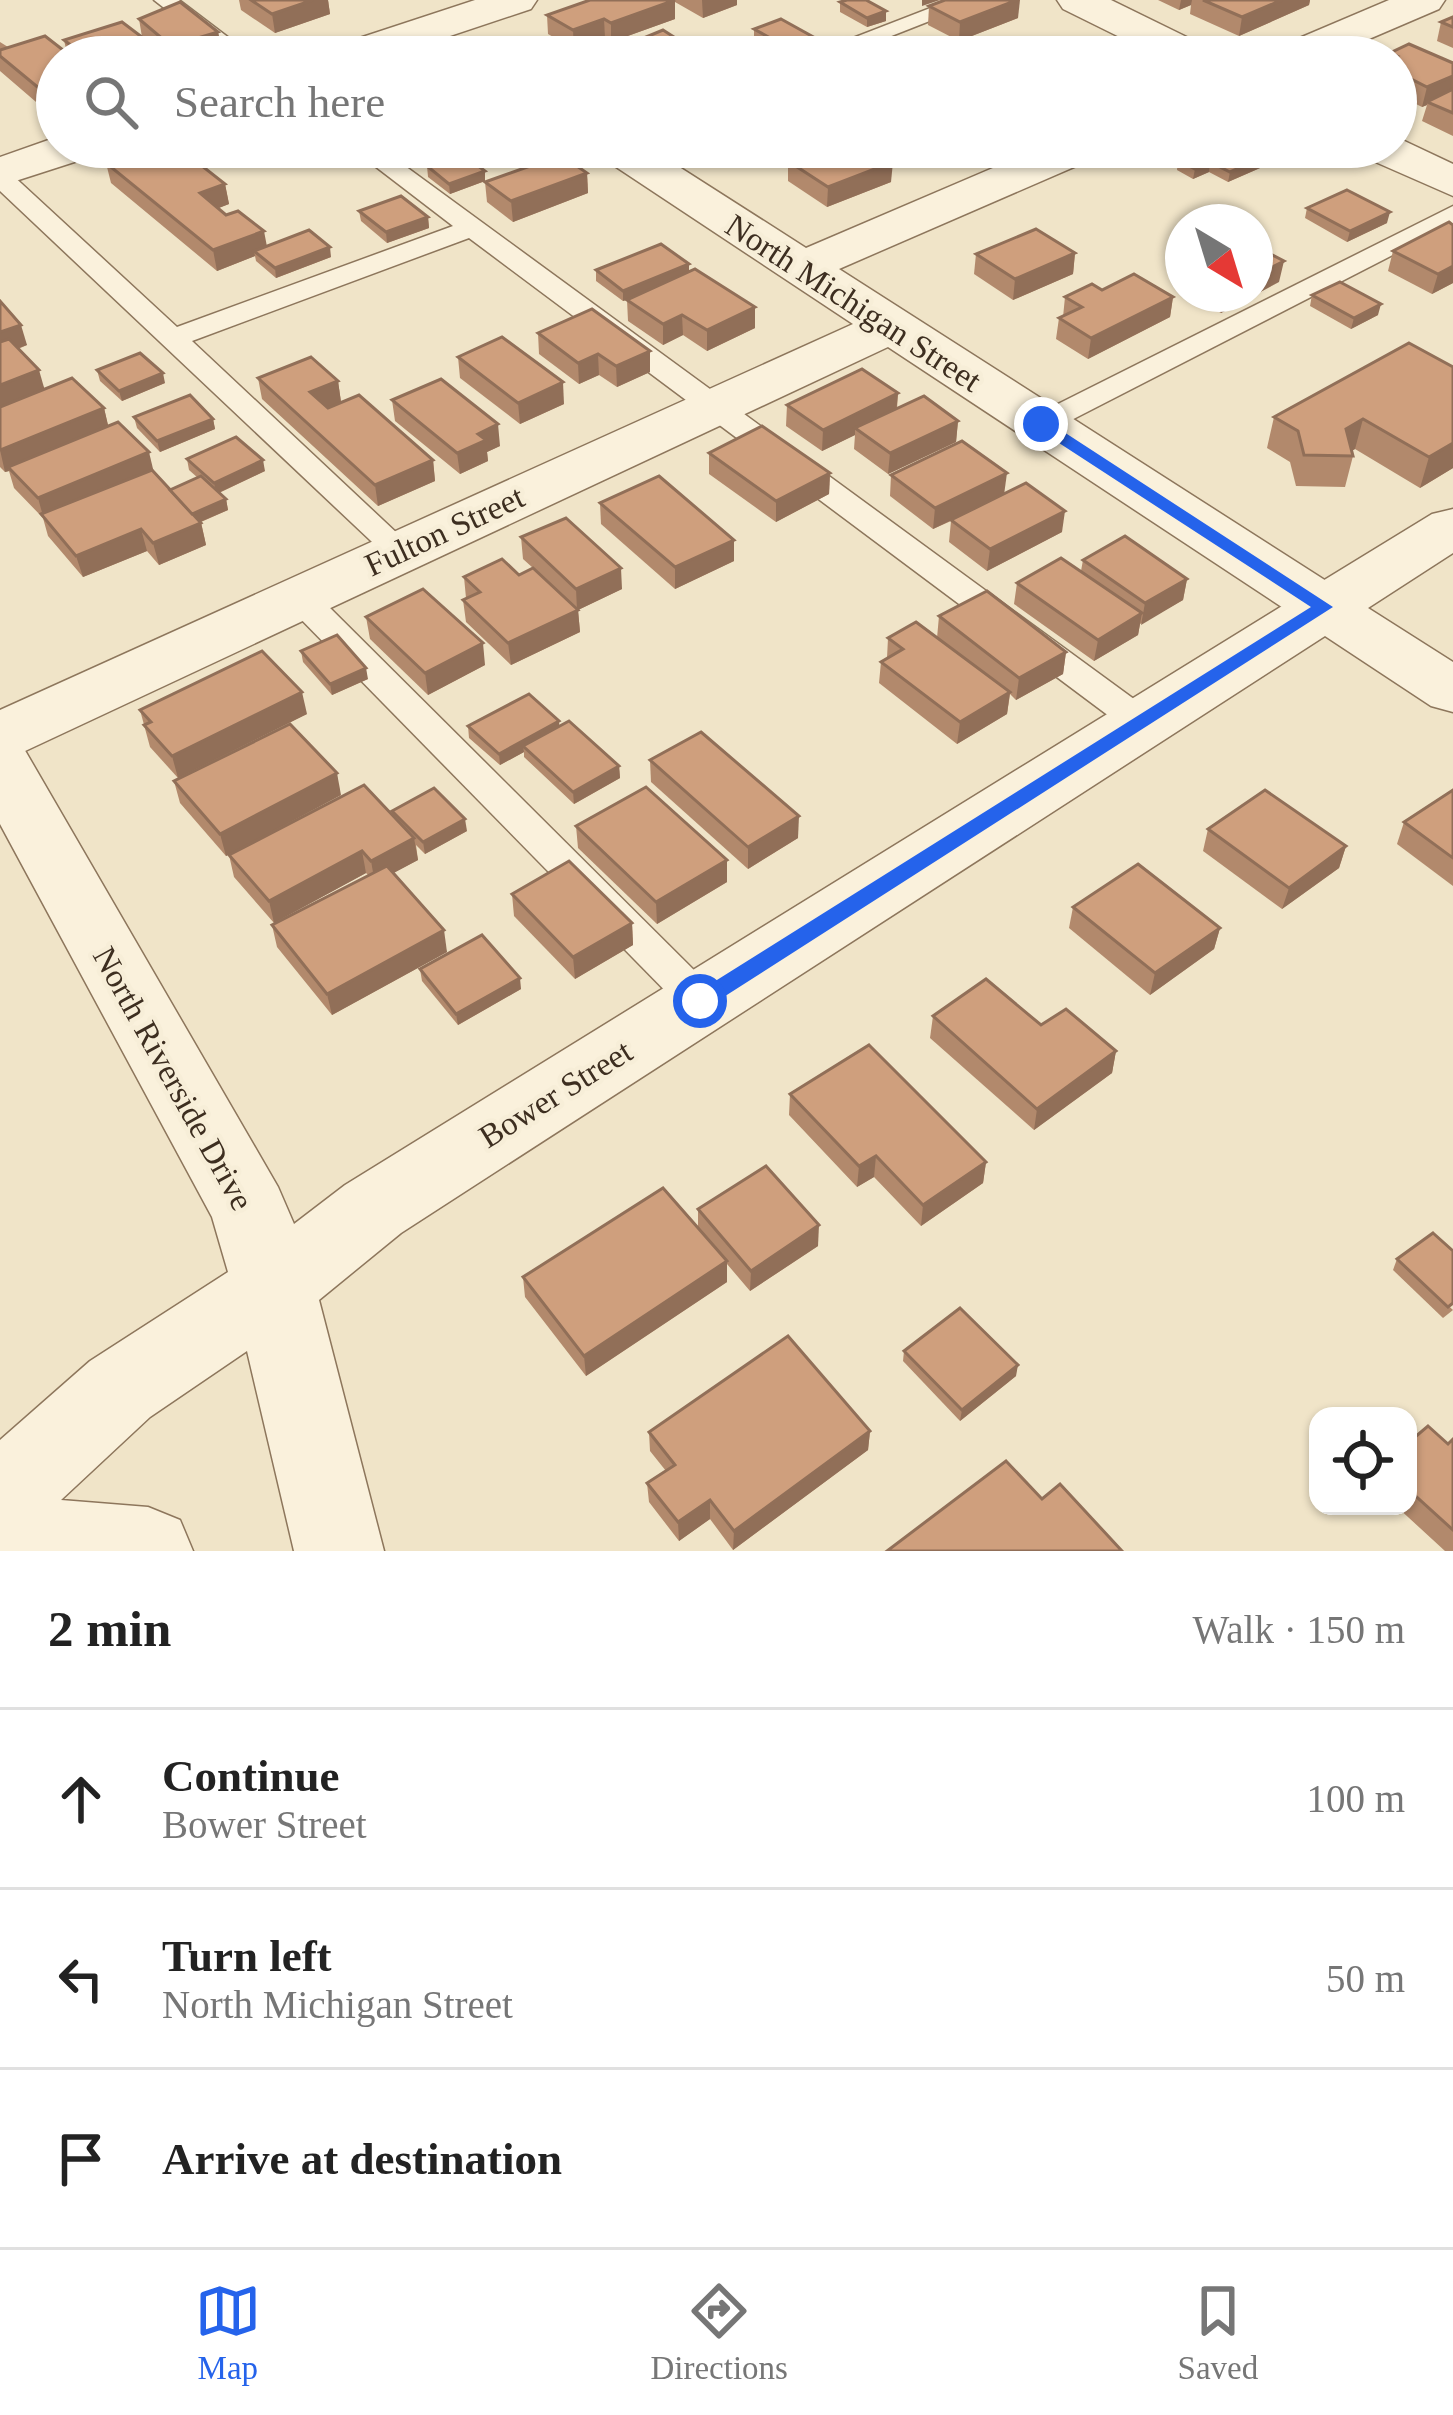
<!DOCTYPE html>
<meta charset="utf-8">
<style>
body{margin:0;font-family:Georgia,serif;background:#f2f2f2;color:#222}
.controls{position:absolute;right:36px;bottom:36px;display:grid;overflow:hidden;border-radius:24px;box-shadow:0 3px 9px #0004}
.controls button{width:108px;height:108px;display:grid;place-items:center;padding:0;border:0;border-bottom:3px solid #e0e0e0;background:#fff;color:#222;font:60px sans-serif}
.compass{position:absolute;left:1165px;top:204px;width:108px;height:108px;border-radius:50%;background:#fff;box-shadow:0 3px 9px #0004;rotate:142deg}
.stop{position:absolute;width:36px;height:36px;margin:-27px;border:9px solid #2563eb;border-radius:50%;background:#fff}
.stop.end{background:#2563eb;border-color:#fff;box-shadow:0 3px 12px #0008}
.list{margin:0;padding:0;list-style:none}
h2{display:flex;justify-content:space-between;align-items:center;height:156px;margin:0;padding:0 48px;font-size:51px}
h2 small{font-size:39px;font-weight:400;color:#767676}
.list li{display:grid;grid-template-columns:78px 1fr auto;gap:36px;align-items:center;box-sizing:border-box;height:180px;padding:0 48px;border-top:3px solid #e0e0e0}
.list b{display:block;font-size:45px;white-space:nowrap}
.list p{margin:0;font-size:39px;white-space:nowrap;color:#767676}
.list em{font-size:39px;font-style:normal;color:#767676}
.icon{flex:none;width:66px;height:66px;fill:none;stroke:currentColor;stroke-width:2;stroke-linecap:round;stroke-linejoin:round}
.map{position:relative;flex:none;width:1453px;height:1551px;overflow:hidden}
.search{position:absolute;background:#fff;box-shadow:0 3px 9px #0004;left:36px;right:36px;top:36px;height:132px;display:flex;align-items:center;gap:30px;box-sizing:border-box;padding:0 42px;border-radius:66px;color:#767676;font-size:45px}
.sheet{height:696px;background:#fff}
nav{display:flex;justify-content:space-around;align-items:center;box-sizing:border-box;height:168px;border-top:3px solid #e0e0e0;background:#fff;font-size:33px;color:#767676}
nav a{display:grid;justify-items:center;gap:6px}
nav .on{color:#2563eb}
.map>svg:first-child{display:block}
</style>
<div class="map">
<svg width="1453" height="1551" viewBox="0 0 1453 1551">
<rect width="100%" height="100%" fill="#f0e4c8"/>
<g fill="none" stroke-linecap="round" stroke-linejoin="round">
<defs>
<g id="service">
<path d="M154 0H179L254 57H227Z"/>
<path d="M951 0H983L838 57H804Z"/>
<path d="M350 147H379L1153 713 1159 722 1153 731H1129L469 238 192 341 415 550 410 557H388L0 191V169L9 172 177 327 453 226Z"/>
<path d="M1453 206V224L1052 430H1030L1026 424 1030 418Z"/>
<path d="M299 586 311 589 714 990 720 1001 714 1012 700 1017 686 1012 287 605 283 597 287 589Z"/>
</g>
<g id="minor">
<path d="M475 0H537L531 9 387 57H322L329 48Z"/>
<path d="M1057 0H1111L1209 48 1216 57H1160L1063 9Z"/>
<path d="M1389 0H1445L1439 9 1327 57H1269L1276 48Z"/>
<path d="M57 137V147H97L90 157 0 186V157Z"/>
<path d="M1396 137 1453 164V196L1364 157 1357 147H1396Z"/>
<path d="M594 147H648L806 248 1042 147H1104L1097 157 839 269 1345 593 1354 607 1345 621 1324 627 1303 621 888 347 23 752 0 758V710L853 324 601 157Z"/>
</g>
<path id="tertiary" d="M1453 509V553L1368 608 1453 662V712L1431 706 1325 636 401 1233 319 1300 384 1551H294L247 1351 150 1417 61 1500 148 1507 180 1520 193 1551H0V1440L90 1361 228 1272 212 1217 0 824V740L23 747 278 1187 294 1224 345 1185 1303 593 1432 514Z"/>
</defs>
<!-- service casing -->
<use href="#service" stroke="#8d765c" stroke-width="3"/>
<!-- minor casing -->
<use href="#minor" stroke="#8d765c" stroke-width="3"/>
<!-- tertiary casing -->
<use href="#tertiary" stroke="#8d765c" stroke-width="3"/>
<!-- service -->
<use href="#service" fill="#faf1dc" fill-rule="evenodd"/>
<!-- minor -->
<use href="#minor" fill="#faf1dc" fill-rule="evenodd"/>
<!-- tertiary -->
<use href="#tertiary" fill="#faf1dc" fill-rule="evenodd"/>
</g>
<!-- wall -->
<g fill="#b2896c">
<path d="M239 0H328L330 14 275 33 241 10Z"/>
<path d="M590 0H737V5L703 18 675 2V19L611 42 605 38 574 49 548 34 547 15Z"/>
<path d="M1158 0H1310L1309 5 1239 36 1190 14 1191 5 1179 10Z"/>
<path d="M840 2 886 11V21L867 27 840 12Z"/>
<path d="M929 6 1018 18 959 41 928 25Z"/>
<path d="M1453 17V48L1437 41 1441 22Z"/>
<path d="M139 19 218 32 222 51 203 57H57V112L50 114 0 71V42L8 47 67 53 64 40 142 37Z"/>
<path d="M754 29 816 49 794 57H787L754 39Z"/>
<path d="M1390 53 1453 63V136L1422 121 1427 105 1422 107 1406 99 1396 104V57H1389Z"/>
<path d="M291 147H349V148L310 162Z"/>
<path d="M458 147H505L475 158Z"/>
<path d="M945 147H976L957 155Z"/>
<path d="M1178 160 1274 162 1228 182 1209 172 1193 179 1177 170Z"/>
<path d="M788 161 891 182 827 207 788 181Z"/>
<path d="M106 163 225 184 229 204 218 208 267 246 331 257 276 278 256 261 255 256 217 271 111 183Z"/>
<path d="M427 166 485 171V181L450 194 428 177Z"/>
<path d="M587 173 588 193 513 222 487 202 485 182Z"/>
<path d="M1307 208 1387 223 1347 242 1305 218Z"/>
<path d="M359 211 428 217 429 228 387 243 361 221Z"/>
<path d="M1453 225V283L1432 294 1388 271 1393 251Z"/>
<path d="M1075 253 1073 274 1013 300 974 274 976 254Z"/>
<path d="M1183 265V292L1176 288 1180 267Z"/>
<path d="M596 270 689 272 755 307V328L707 351 683 335 663 345 628 321 627 300 635 297 623 301 596 281Z"/>
<path d="M1279 282 1221 313 1187 294H1255Z"/>
<path d="M1102 290 1173 297 1170 317 1088 359 1056 339 1059 318 1063 317 1065 297Z"/>
<path d="M1312 295 1378 315 1351 329 1310 306Z"/>
<path d="M0 301 27 345 18 349 45 389 104 408 108 426 170 490 198 478 189 470 187 459 265 471 219 493 226 499 228 510 201 522 206 545 159 565 147 551 83 577 48 536 43 518 14 488 9 471 5 472 0 467Z"/>
<path d="M538 333 650 351V372L617 387 599 375 579 384 539 354Z"/>
<path d="M1409 343 1453 468 1420 488 1355 449 1351 451 1353 456 1345 487 1296 486 1290 462 1267 448 1274 417Z"/>
<path d="M458 357 564 404 520 424 460 378Z"/>
<path d="M97 370 165 383 122 401 100 381Z"/>
<path d="M258 378 338 381 341 402 433 460 435 481 378 506 262 399Z"/>
<path d="M898 393 897 409 958 421 956 442 888 474 854 449 855 435 822 451 786 426 787 405Z"/>
<path d="M392 400 500 446 487 452 488 461 460 474 395 421Z"/>
<path d="M134 417 213 419 215 429 160 452 137 428Z"/>
<path d="M709 453 830 473 829 494 776 522 709 474Z"/>
<path d="M891 475 1004 494 1062 532 987 571 949 542 951 521 933 529 890 496Z"/>
<path d="M600 503 734 540V561L675 589 601 524Z"/>
<path d="M521 537 622 589 578 610 580 632 511 665 466 622 463 600 466 598 464 577 519 575 533 568 523 559Z"/>
<path d="M1083 560 1187 579 1183 600 1140 624 1138 635 1094 661 1014 604 1017 583 1081 571Z"/>
<path d="M939 616 1066 652 1063 674 1016 700 1010 694 1007 714 957 744 879 683 881 662 887 658 888 638H937Z"/>
<path d="M366 617 485 665 428 695 370 639Z"/>
<path d="M301 651 368 679 332 695 303 662Z"/>
<path d="M140 710 307 714 178 778 150 747Z"/>
<path d="M468 726H559L619 766 620 778 574 804 524 757V752L500 765 469 738Z"/>
<path d="M650 760 798 838 748 869 651 782Z"/>
<path d="M174 781 341 795 226 856 180 803Z"/>
<path d="M1453 790V886L1397 844 1404 822Z"/>
<path d="M392 811 467 831 425 854 416 845 418 860 393 873 447 952 332 1015 277 947 272 925 369 876 366 873 274 923 234 877 229 855 392 815Z"/>
<path d="M576 826 727 882 657 924 578 848Z"/>
<path d="M1208 829 1346 846 1339 868 1282 909 1203 851Z"/>
<path d="M512 894 632 923 633 945 575 979 514 916Z"/>
<path d="M1073 907 1220 928 1214 949 1150 995 1069 928Z"/>
<path d="M420 969 521 989 458 1025 422 981Z"/>
<path d="M933 1016 1116 1051 1112 1073 1034 1130 930 1038Z"/>
<path d="M790 1094 986 1162 983 1183 921 1226 874 1177 857 1187 789 1115Z"/>
<path d="M698 1209 818 1246 750 1291 727 1264V1282L586 1376 525 1297 523 1277 698 1228Z"/>
<path d="M1397 1259 1453 1310 1443 1318 1393 1270Z"/>
<path d="M904 1351 1016 1376 960 1421 903 1361Z"/>
<path d="M870 1431 868 1450 733 1550 710 1519 679 1541 649 1502 647 1483 666 1471 650 1451 649 1432Z"/>
<path d="M1453 1439V1551H1445L1396 1506H1408V1443L1448 1444Z"/>
</g>
<!-- shaded-wall -->
<g fill="#916f58">
<path d="M313 0H328L330 14 275 33 272 14Z"/>
<path d="M675 0V19L611 42V23Z"/>
<path d="M702 0H737V5L703 18Z"/>
<path d="M922 0H940L922 6Z"/>
<path d="M1017 0H1020L1018 18 959 41 960 22Z"/>
<path d="M1181 0H1192L1191 5 1179 10Z"/>
<path d="M1282 0H1310L1309 5 1239 36 1242 17Z"/>
<path d="M886 11V21L867 27V18Z"/>
<path d="M604 19 605 38 574 49 573 30Z"/>
<path d="M218 32 222 51 203 57H174L171 46Z"/>
<path d="M817 39 816 49 789 57 790 49Z"/>
<path d="M1453 76V93L1427 102V105L1422 107 1427 87Z"/>
<path d="M1411 79 1406 99 1396 104 1399 85Z"/>
<path d="M57 91V112L50 114 46 94Z"/>
<path d="M322 147H349V148L310 162 308 152Z"/>
<path d="M477 147H505L475 158 474 148Z"/>
<path d="M958 147H976L957 155Z"/>
<path d="M1276 152 1274 162 1228 182 1230 172Z"/>
<path d="M893 162 891 182 827 207 828 187Z"/>
<path d="M1210 162 1209 172 1193 179 1195 169Z"/>
<path d="M485 171V181L450 194 449 184Z"/>
<path d="M587 173 588 193 513 222 511 201Z"/>
<path d="M225 184 229 204 204 214 200 193Z"/>
<path d="M1390 212 1387 223 1347 242 1350 231Z"/>
<path d="M428 217 429 228 387 243 386 232Z"/>
<path d="M264 231 268 252 254 251 255 256 217 271 213 250Z"/>
<path d="M330 247 331 257 276 278 275 268Z"/>
<path d="M1075 253 1073 274 1013 300 1015 279Z"/>
<path d="M1284 261 1279 282 1221 313 1225 294H1255V276Z"/>
<path d="M689 264V275L623 301V291Z"/>
<path d="M1453 266V283L1432 294 1438 274Z"/>
<path d="M1173 297 1170 317 1088 359 1091 338Z"/>
<path d="M1381 304 1378 315 1351 329 1354 318Z"/>
<path d="M755 307V328L707 351V330Z"/>
<path d="M682 315 683 335 663 345V324Z"/>
<path d="M21 325 27 345 0 355V332Z"/>
<path d="M650 351V372L617 387 616 366Z"/>
<path d="M598 354 599 375 579 384 578 363Z"/>
<path d="M39 370 45 391 0 409V385Z"/>
<path d="M163 373 165 383 122 401 119 391Z"/>
<path d="M338 381 341 402 314 413 310 392Z"/>
<path d="M563 382 564 404 520 424 518 403Z"/>
<path d="M898 393 896 414 855 428V435L822 451 823 430Z"/>
<path d="M104 408 109 429 8 467 9 471 5 472 0 450Z"/>
<path d="M213 419 215 429 160 452 157 441Z"/>
<path d="M1363 419 1355 449 1343 456 1346 429Z"/>
<path d="M958 421 956 442 888 474 890 453Z"/>
<path d="M498 424 500 446 487 452 488 461 460 474 457 453 478 434Z"/>
<path d="M1453 443V468L1420 488 1429 457Z"/>
<path d="M149 452 154 473 43 516 38 498Z"/>
<path d="M263 460 265 471 216 494 214 483Z"/>
<path d="M433 460 435 481 378 506 375 485Z"/>
<path d="M830 473 829 494 776 522V501Z"/>
<path d="M1007 473 1004 495 933 529 935 508Z"/>
<path d="M226 499 228 510 193 525 191 514Z"/>
<path d="M1065 511 1062 532 987 571 990 549Z"/>
<path d="M201 523 206 545 159 565 153 543Z"/>
<path d="M141 529 147 551 83 577 76 556Z"/>
<path d="M734 540V561L675 589V567Z"/>
<path d="M621 568 622 589 578 610 580 632 511 665 508 643 577 610 576 589Z"/>
<path d="M1187 579 1183 600 1141 625 1145 603Z"/>
<path d="M1142 613 1138 635 1094 661 1098 640Z"/>
<path d="M483 643 485 665 428 695 425 673Z"/>
<path d="M1066 652 1063 674 1016 700 1019 678Z"/>
<path d="M366 668 368 679 332 695 330 684Z"/>
<path d="M302 692 307 714 178 778 172 756Z"/>
<path d="M1010 692 1007 714 957 744 960 722Z"/>
<path d="M559 721 560 733 523 746 524 752 500 765 499 754Z"/>
<path d="M619 766 620 778 574 804 573 792Z"/>
<path d="M337 773 341 795 226 856 220 834Z"/>
<path d="M799 816 798 838 748 869V847Z"/>
<path d="M465 819 467 831 425 854 423 842Z"/>
<path d="M414 838 418 860 375 883 371 861Z"/>
<path d="M1346 846 1339 868 1282 909 1289 888Z"/>
<path d="M362 851 366 873 274 923 269 901Z"/>
<path d="M727 860V882L657 924 656 902Z"/>
<path d="M632 923 633 945 575 979 573 957Z"/>
<path d="M1220 928 1214 949 1150 995 1155 973Z"/>
<path d="M444 930 447 952 332 1015 327 994Z"/>
<path d="M520 978 521 989 458 1025 456 1014Z"/>
<path d="M1116 1051 1112 1073 1034 1130 1037 1109Z"/>
<path d="M876 1156 874 1177 857 1187 859 1166Z"/>
<path d="M986 1162 983 1183 921 1226 923 1205Z"/>
<path d="M819 1225 818 1246 750 1291 751 1271Z"/>
<path d="M727 1261V1282L586 1376 584 1356Z"/>
<path d="M1018 1365 1016 1376 960 1421 962 1410Z"/>
<path d="M870 1431 868 1450 733 1550 734 1531Z"/>
<path d="M710 1500V1519L679 1541 678 1522Z"/>
</g>
<!-- building -->
<g fill="#cf9f7d" stroke="#916f58" stroke-width="3">
<path d="M251 0H313L272 14Z"/>
<path d="M590 0H675L611 23 604 19 573 30 547 15Z"/>
<path d="M847 0H866L886 11 867 18 840 2Z"/>
<path d="M945 0H1017L960 22 929 6Z"/>
<path d="M1203 0H1282L1242 17Z"/>
<path d="M180 2 218 32 171 46 139 19Z"/>
<path d="M1453 17V27L1441 22Z"/>
<path d="M781 19 817 39 790 49 754 29Z"/>
<path d="M122 22 167 56 86 57 64 40Z"/>
<path d="M663 30 705 57H609L605 54Z"/>
<path d="M45 36 72 57H57V91L46 94 0 56V50Z"/>
<path d="M1087 44 1114 57H1055Z"/>
<path d="M1409 44 1453 63V76L1427 87 1411 79 1399 85 1396 84 1395 57 1397 56 1390 53Z"/>
<path d="M1453 89V113L1427 102Z"/>
<path d="M152 147H178L225 184 200 193 226 215 238 211 264 231 213 250 106 163Z"/>
<path d="M825 147H869L893 162 828 187 788 161Z"/>
<path d="M1209 147H1267L1276 152 1230 172 1210 162 1195 169 1178 160Z"/>
<path d="M462 154 485 171 449 184 427 166Z"/>
<path d="M561 155 587 173 511 201 485 182Z"/>
<path d="M1347 190 1390 212 1350 231 1307 208Z"/>
<path d="M401 196 428 217 386 232 359 211Z"/>
<path d="M1449 222 1453 225V266L1438 274 1393 251Z"/>
<path d="M1036 229 1075 253 1015 279 976 254Z"/>
<path d="M309 230 330 247 275 268 254 251Z"/>
<path d="M661 244 689 264 623 291 596 270Z"/>
<path d="M1255 246 1284 261 1255 276Z"/>
<path d="M695 269 755 307 707 330 682 315 663 324 627 300Z"/>
<path d="M1134 274 1173 297 1091 338 1059 318 1082 307 1065 297 1092 284 1102 290Z"/>
<path d="M1340 282 1381 304 1354 318 1312 295Z"/>
<path d="M0 301 21 325 0 332Z"/>
<path d="M592 309 650 351 616 366 598 354 578 363 538 333Z"/>
<path d="M502 337 563 382 518 403 458 357Z"/>
<path d="M9 339 39 370 0 385V342Z"/>
<path d="M1409 343 1453 367V443L1429 457 1363 419 1346 429 1353 456 1304 455 1298 431 1274 417Z"/>
<path d="M140 353 163 373 119 391 97 370Z"/>
<path d="M311 357 338 381 310 392 328 408 359 395 433 460 375 485 258 378Z"/>
<path d="M862 369 898 393 823 430 787 405Z"/>
<path d="M72 378 104 408 0 450V407Z"/>
<path d="M441 379 498 424 478 434 486 440 457 453 392 400Z"/>
<path d="M190 395 213 419 157 441 134 417Z"/>
<path d="M924 396 958 421 890 453 855 428Z"/>
<path d="M118 422 149 452 38 498 8 467Z"/>
<path d="M762 426 830 473 776 501 709 453Z"/>
<path d="M236 437 263 460 214 483 187 459Z"/>
<path d="M962 441 1007 473 935 508 891 475Z"/>
<path d="M152 470 201 523 153 543 141 529 76 556 41 514Z"/>
<path d="M201 476 226 499 192 514 170 490Z"/>
<path d="M659 476 734 540 675 567 600 503Z"/>
<path d="M1026 483 1065 511 990 549 951 520Z"/>
<path d="M566 518 621 568 576 589 521 537Z"/>
<path d="M1125 536 1187 579 1145 603 1083 560Z"/>
<path d="M1061 558 1142 613 1098 640 1017 583Z"/>
<path d="M502 559 519 575 533 568 578 610 508 643 463 600 480 592 464 577Z"/>
<path d="M423 589 483 643 425 673 366 617Z"/>
<path d="M987 591 1066 652 1019 678 939 616Z"/>
<path d="M916 622 1010 692 960 722 881 662 903 649 888 638Z"/>
<path d="M337 635 366 668 330 684 301 651Z"/>
<path d="M262 651 302 692 172 756 144 725 151 722 140 710Z"/>
<path d="M529 694 559 721 499 754 468 726Z"/>
<path d="M569 721 619 766 573 792 523 746Z"/>
<path d="M290 724 337 773 220 834 174 781Z"/>
<path d="M701 732 799 816 748 847 650 760Z"/>
<path d="M364 785 414 838 371 861 362 851 269 901 229 855Z"/>
<path d="M646 787 727 860 656 902 576 826Z"/>
<path d="M434 788 465 819 423 842 392 811Z"/>
<path d="M1265 790 1346 846 1289 888 1208 829Z"/>
<path d="M1453 790V858L1404 822Z"/>
<path d="M569 861 632 923 573 957 512 894Z"/>
<path d="M1138 864 1220 928 1155 973 1073 907Z"/>
<path d="M387 866 444 930 327 994 272 925Z"/>
<path d="M482 935 520 978 456 1014 420 969Z"/>
<path d="M986 979 1041 1025 1066 1009 1116 1051 1037 1109 933 1016Z"/>
<path d="M869 1045 986 1162 923 1205 876 1156 859 1166 790 1094Z"/>
<path d="M766 1166 819 1225 751 1271 698 1209Z"/>
<path d="M663 1188 727 1261 584 1356 523 1277Z"/>
<path d="M1433 1233 1453 1251V1303L1448 1307 1397 1259Z"/>
<path d="M960 1308 1018 1365 962 1410 904 1351Z"/>
<path d="M788 1336 870 1431 734 1531 710 1500 678 1522 647 1483 675 1465 649 1432Z"/>
<path d="M1428 1426 1448 1444 1453 1439V1530L1408 1489V1443Z"/>
<path d="M1006 1461 1042 1499 1060 1484 1122 1551H887Z"/>
</g>
<!-- route -->
<path fill="#2563eb" d="M1036 421H1047L1333 607 708 1007H693V995L1311 607 1036 428Z"/>
<g text-anchor="middle" stroke-width="9" stroke-linejoin="round" paint-order="stroke">
<!-- street labels -->
<g font-size="33" fill="#3d2e20" stroke="#f7eed8">
<text transform="translate(854 302) rotate(33)" y="12">North Michigan Street</text>
<text transform="translate(444 530) rotate(-25)" y="12">Fulton Street</text>
<text transform="translate(174 1078) rotate(61)" y="12">North Riverside Drive</text>
<text transform="translate(555 1093) rotate(-32)" y="12">Bower Street</text>
</g>
</g>
</svg>
<div class="controls">
<button><svg class="icon" aria-label="locate" viewBox="0 0 24 24"><circle cx="12" cy="12" r="6"/><path d="M12 2v4M12 18v4M2 12h4M18 12h4"/></svg></button>
</div>
<svg class="compass" viewBox="-18 -18 36 36"><path d="M0-13l5 13h-10z" fill="#e53935"/><path d="M0 13l5-13h-10z" fill="#767676"/></svg>
<div class="stop" style="left:700px;top:1001px"></div>
<div class="stop end" style="left:1041px;top:424px"></div>
<div class="search"><svg class="icon" aria-label="search" viewBox="0 0 24 24"><circle cx="10" cy="10" r="6"/><path d="M15 15l6 6"/></svg>Search here</div>
</div>
<section class="sheet">
<h2>2 min<small>Walk · 150 m</small></h2>
<ul class="list">
<li><svg class="icon" aria-label="ahead" viewBox="0 0 24 24"><path d="M12 20V5M6 11l6-6 6 6"/></svg><div><b>Continue</b><p>Bower Street</p></div><em>100 m</em></li>
<li><svg class="icon" aria-label="left" viewBox="0 0 24 24"><path d="M17 20v-9H6M10 6l-5 5 5 5"/></svg><div><b>Turn left</b><p>North Michigan Street</p></div><em>50 m</em></li>
<li><svg class="icon" aria-label="arrive" viewBox="0 0 24 24"><path d="M6 21V4h12l-3 4 3 4H6"/></svg><div><b>Arrive at destination</b></div></li>
</ul>
</section>
<nav>
<a class="on"><svg class="icon" aria-label="map" viewBox="0 0 24 24"><path d="M3 6l6-2 6 2 6-2v14l-6 2-6-2-6 2zM9 4v14M15 6v14"/></svg>Map</a>
<a><svg class="icon" aria-label="directions" viewBox="0 0 24 24"><path d="M12 3l9 9-9 9-9-9zM9 14v-3h6M13 9l2 2-2 2"/></svg>Directions</a>
<a><svg class="icon" aria-label="saved" viewBox="0 0 24 24"><path d="M7 4h10v16l-5-4-5 4z"/></svg>Saved</a>
</nav>
